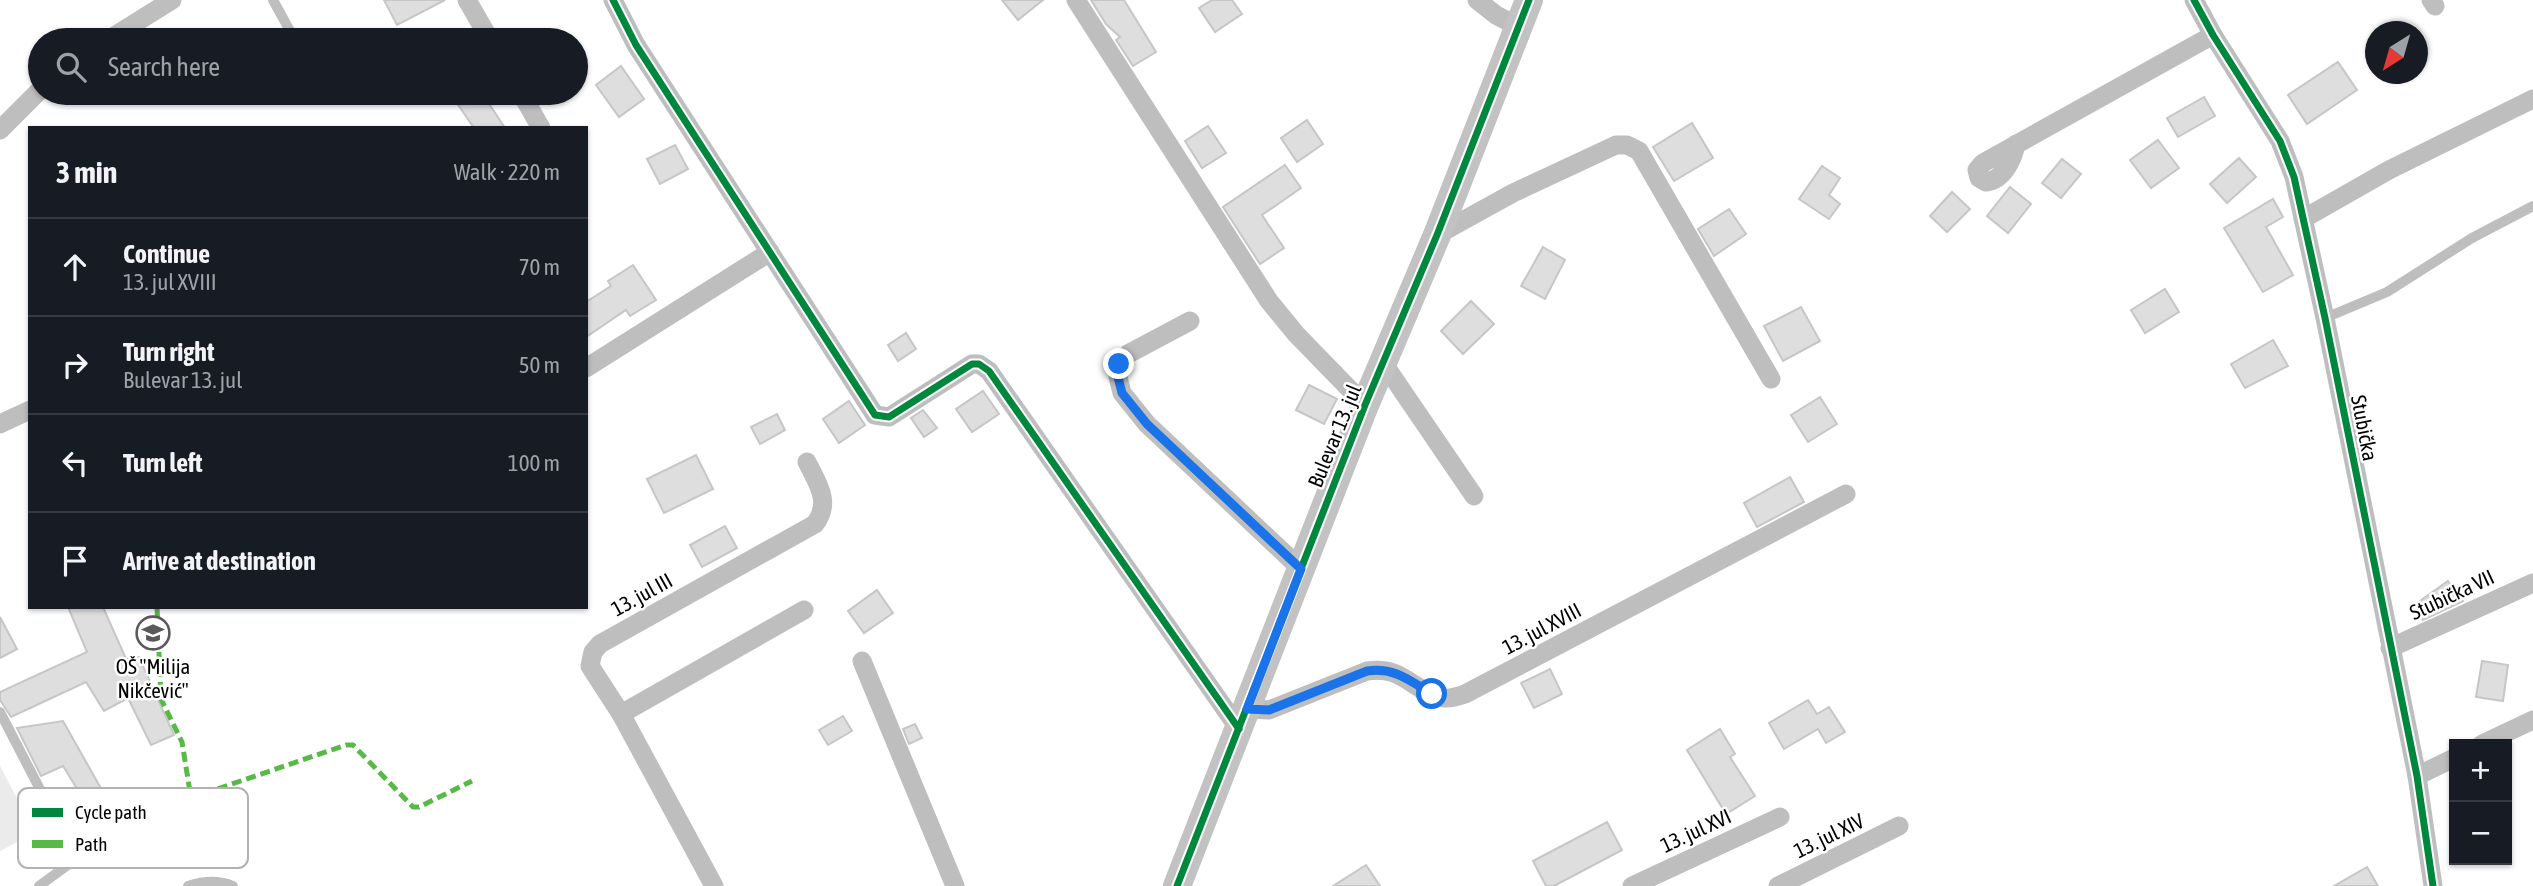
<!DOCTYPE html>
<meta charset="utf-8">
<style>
body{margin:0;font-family:"Asap Condensed",sans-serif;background:#20242c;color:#f1f3f6}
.controls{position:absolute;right:21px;bottom:21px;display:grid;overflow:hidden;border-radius:0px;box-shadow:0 2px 5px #0004}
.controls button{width:63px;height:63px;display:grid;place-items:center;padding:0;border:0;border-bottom:2px solid #363941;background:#171b24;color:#f1f3f6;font:35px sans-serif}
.compass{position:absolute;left:2365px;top:21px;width:63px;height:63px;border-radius:50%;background:#171b24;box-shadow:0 2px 5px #0004;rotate:217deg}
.stop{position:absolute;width:21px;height:21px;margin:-16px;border:5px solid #1a73e8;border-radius:50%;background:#fff}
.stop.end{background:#1a73e8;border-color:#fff;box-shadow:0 2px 7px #0008}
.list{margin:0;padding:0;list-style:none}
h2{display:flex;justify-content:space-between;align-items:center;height:91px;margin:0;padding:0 28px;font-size:30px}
h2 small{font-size:23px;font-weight:400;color:#9ea1a6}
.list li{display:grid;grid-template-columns:46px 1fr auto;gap:21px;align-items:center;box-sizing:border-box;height:98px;padding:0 28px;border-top:2px solid #363941}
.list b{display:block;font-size:26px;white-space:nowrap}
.list p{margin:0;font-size:23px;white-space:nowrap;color:#9ea1a6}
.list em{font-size:23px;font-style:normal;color:#9ea1a6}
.icon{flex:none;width:38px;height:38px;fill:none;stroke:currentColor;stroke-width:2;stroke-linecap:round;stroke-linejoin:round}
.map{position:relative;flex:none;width:2533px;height:886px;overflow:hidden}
.search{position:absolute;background:#171b24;box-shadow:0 2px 5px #0004;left:28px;top:28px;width:560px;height:77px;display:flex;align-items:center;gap:18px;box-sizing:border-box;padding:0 24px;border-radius:38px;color:#9ea1a6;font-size:26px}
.panel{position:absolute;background:#171b24;box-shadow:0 2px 5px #0004;left:28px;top:126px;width:560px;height:483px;border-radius:0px}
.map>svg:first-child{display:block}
</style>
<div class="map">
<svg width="2533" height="886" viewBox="0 0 2533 886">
<rect width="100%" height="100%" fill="#fff"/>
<!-- green -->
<path fill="#ebebeb" d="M0 766 35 833 0 851Z"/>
<!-- building -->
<g fill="#dedede" stroke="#c6c6c6" stroke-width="2">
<path d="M384 0H445L397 25Z"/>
<path d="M1002 0H1043L1018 20Z"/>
<path d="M1091 0H1124L1156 52 1133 66 1116 40 1120 37 1106 24Z"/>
<path d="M1212 0H1232L1242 14 1215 32 1199 8Z"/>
<path d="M2338 62 2357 90 2307 124 2288 95Z"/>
<path d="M621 66 644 99 619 117 596 85Z"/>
<path d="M450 93H482L505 128H474Z"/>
<path d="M2204 97 2215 116 2178 137 2167 118Z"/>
<path d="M1307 120 1323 144 1297 162 1281 138Z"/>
<path d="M1692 123 1713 158 1674 181 1653 147Z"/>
<path d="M1208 126 1226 153 1202 168 1185 141Z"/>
<path d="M2158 140 2179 168 2151 188 2130 160Z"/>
<path d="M675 145 688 169 660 184 647 159Z"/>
<path d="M2239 158 2256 177 2227 203 2210 184Z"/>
<path d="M2062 159 2081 174 2061 198 2042 183Z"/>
<path d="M1285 165 1301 188 1262 215 1284 248 1260 264 1223 207Z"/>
<path d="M1822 166 1840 178 1829 195 1840 204 1829 219 1799 199Z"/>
<path d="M2010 187 2031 204 2008 233 1987 216Z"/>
<path d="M1952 192 1970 209 1947 232 1930 216Z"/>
<path d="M2273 199 2283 217 2266 227 2293 275 2263 292 2224 228Z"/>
<path d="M1729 209 1746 234 1714 256 1698 229Z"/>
<path d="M1543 247 1565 260 1545 299 1521 286Z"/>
<path d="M633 265 656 300 630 316 626 310 586 337V302L611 286 608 281Z"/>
<path d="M2165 289 2179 312 2145 333 2131 310Z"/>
<path d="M1471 301 1494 324 1463 354 1441 331Z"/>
<path d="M1801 307 1820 341 1783 361 1764 326Z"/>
<path d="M906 333 916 349 898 361 888 345Z"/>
<path d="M2273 340 2288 366 2245 388 2231 364Z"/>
<path d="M1309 385 1337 399 1324 424 1296 410Z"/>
<path d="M983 391 999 414 972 432 956 409Z"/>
<path d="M1820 397 1837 424 1808 442 1791 415Z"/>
<path d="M849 401 865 425 839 443 823 419Z"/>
<path d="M923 410 937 428 924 437 911 418Z"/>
<path d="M777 414 785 430 760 444 751 427Z"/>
<path d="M696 455 713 489 664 513 647 479Z"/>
<path d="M1790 477 1804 502 1757 527 1744 503Z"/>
<path d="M725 526 737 548 702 567 690 545Z"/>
<path d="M2448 581 2463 601 2423 620 2413 606Z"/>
<path d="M877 590 893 613 864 633 848 611Z"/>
<path d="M68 607H103L126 659 139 657 174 735 151 745 128 698 104 711 86 682 11 717 0 700V692L87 652Z"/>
<path d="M0 617 17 649 0 658Z"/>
<path d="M2482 661 2508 665 2503 701 2476 697Z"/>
<path d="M1550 669 1562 694 1534 708 1521 683Z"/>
<path d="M1808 700 1817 714 1829 707 1845 732 1826 743 1818 729 1784 749 1769 723Z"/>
<path d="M843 716 852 731 828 745 819 730Z"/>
<path d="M63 721 103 792 84 800 63 766 41 776 17 728Z"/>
<path d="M915 724 922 738 909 744 903 729Z"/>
<path d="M1720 729 1735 754 1730 757 1755 796 1726 814 1687 750Z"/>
<path d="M1607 822 1622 850 1554 886H1546L1533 861Z"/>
<path d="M1366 865 1380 886H1333Z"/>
<path d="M2367 867 2378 886H2334Z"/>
</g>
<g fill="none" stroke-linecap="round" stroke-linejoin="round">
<!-- lane -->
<g stroke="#bebebe" stroke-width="10">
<path d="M273 0 295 40"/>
<path d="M2325 318 2387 292 2472 238 2533 206"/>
<path d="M0 712 76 859"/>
<path d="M39 886 76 859 191 798"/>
<path d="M188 886C203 881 219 880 233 886"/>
</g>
<!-- street -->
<g stroke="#bebebe" stroke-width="19">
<path d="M467 0 490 40"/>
<path d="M613 0 636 45 875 415 889 417 972 364H979L989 371 1239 729"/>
<path d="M1076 0 1269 301 1296 334 1365 405"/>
<path d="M1477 0 1496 15 1519 27"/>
<path d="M2194 0 2213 35 2280 141 2294 177 2325 318 2417 776 2433 886"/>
<path d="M2431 0 2435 6"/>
<path d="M108 40 172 0"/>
<path d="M521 93 541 128"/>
<path d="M0 130 40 90"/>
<path d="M2016 144C2013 160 2003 180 1986 182L1979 178 1977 170 1983 163 2213 35"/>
<path d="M2303 219 2389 170 2533 99"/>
<path d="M1437 235 1513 193 1616 145H1627L1639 151 1771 379"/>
<path d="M1190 321 1128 354 1119 364 1118 377 1122 393 1147 424 1301 569"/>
<path d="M1384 364 1474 496"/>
<path d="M586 368 770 252"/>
<path d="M0 424 30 410"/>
<path d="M2390 648 2533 583"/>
<path d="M862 661 955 886"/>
<path d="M1247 709 1269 710 1367 671C1404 665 1412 692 1444 698 1450 699 1459 696 1465 694L1846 494"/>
<path d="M621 714 804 610"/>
<path d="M2482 744 2533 720"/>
<path d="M2417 776 2454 758"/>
<path d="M714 886 621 714 590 666 593 652 600 644 815 524C832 502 817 483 807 462"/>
<path d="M1632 886 1780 817"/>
<path d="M1778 886 1899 826"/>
</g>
<!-- secondary -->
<path stroke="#c2c2c2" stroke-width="28" d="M1177 886 1365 405 1437 235 1529 0"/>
<!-- quiet -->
<path stroke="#58b947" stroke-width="5" stroke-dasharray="10 5" stroke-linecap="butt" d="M157 607 161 699 182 742 191 798 346 745H353L413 807H419L472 781"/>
<defs>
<g id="cycleway">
<path d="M613 0 636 45 875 415 889 417 972 364H979L989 371 1239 729"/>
<path d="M2194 0 2213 35 2280 141 2294 177 2325 318 2417 776 2433 886"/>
<path d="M1177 886 1365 405 1437 235 1529 0"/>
</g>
</defs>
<!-- cycleway casing -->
<use href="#cycleway" stroke="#fff" stroke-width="11"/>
<!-- cycleway -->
<use href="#cycleway" stroke="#00873e" stroke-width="7"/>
</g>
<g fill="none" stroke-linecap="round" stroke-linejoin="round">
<!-- route -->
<path stroke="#1a73e8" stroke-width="9" d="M1119 364 1118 377 1122 393 1147 424 1301 569 1247 709 1269 710 1367 671C1394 667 1409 680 1432 694"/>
</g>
<!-- icons -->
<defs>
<symbol id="school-ring" viewBox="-11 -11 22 22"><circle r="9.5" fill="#fff" stroke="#595959" stroke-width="1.5"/><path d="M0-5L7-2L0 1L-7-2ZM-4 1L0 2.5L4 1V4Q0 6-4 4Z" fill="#595959"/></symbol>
</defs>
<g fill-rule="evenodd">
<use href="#school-ring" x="134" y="614" width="38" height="38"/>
</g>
<g text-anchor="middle" stroke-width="5" stroke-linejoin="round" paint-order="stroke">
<!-- street labels -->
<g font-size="21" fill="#000" stroke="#fff">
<text transform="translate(2364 428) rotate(79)" y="7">Stubička</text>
<text transform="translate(1335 436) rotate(-68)" y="7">Bulevar 13. jul</text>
<text transform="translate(642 595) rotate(-29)" y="7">13. jul III</text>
<text transform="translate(2452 595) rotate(-25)" y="7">Stubička VII</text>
<text transform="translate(1542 629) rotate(-28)" y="7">13. jul XVIII</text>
<text transform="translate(1696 831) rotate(-25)" y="7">13. jul XVI</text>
<text transform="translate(1829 836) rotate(-26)" y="7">13. jul XIV</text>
</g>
<!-- poi labels -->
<g font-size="21" fill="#000" stroke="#fff">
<text x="153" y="674">OŠ "Milija<tspan x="153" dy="24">Nikčević"</tspan></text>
</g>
</g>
<!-- legend -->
<rect x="18" y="788" width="230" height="80" rx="10" fill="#fff" stroke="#b2b2b2" stroke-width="2"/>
<rect x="32" y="808" width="31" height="9" fill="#00873e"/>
<rect x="32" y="840" width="31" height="8" fill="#58b947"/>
<g font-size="19" fill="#000">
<text x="75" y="819">Cycle path</text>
<text x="75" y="851">Path</text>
</g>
</svg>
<div class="controls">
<button>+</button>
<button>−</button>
</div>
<svg class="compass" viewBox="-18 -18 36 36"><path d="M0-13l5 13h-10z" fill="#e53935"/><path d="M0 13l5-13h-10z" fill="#9ea1a6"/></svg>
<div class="stop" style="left:1432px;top:694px"></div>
<div class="stop end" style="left:1119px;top:364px"></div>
<div class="search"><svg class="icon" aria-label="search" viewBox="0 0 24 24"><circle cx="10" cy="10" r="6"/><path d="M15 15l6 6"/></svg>Search here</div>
<section class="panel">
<h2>3 min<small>Walk · 220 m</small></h2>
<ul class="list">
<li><svg class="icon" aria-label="ahead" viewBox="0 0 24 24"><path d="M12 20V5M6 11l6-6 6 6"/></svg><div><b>Continue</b><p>13. jul XVIII</p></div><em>70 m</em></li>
<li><svg class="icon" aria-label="right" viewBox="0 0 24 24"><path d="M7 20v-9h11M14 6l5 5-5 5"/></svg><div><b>Turn right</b><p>Bulevar 13. jul</p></div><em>50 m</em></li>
<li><svg class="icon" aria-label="left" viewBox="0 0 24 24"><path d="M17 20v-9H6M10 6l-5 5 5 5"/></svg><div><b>Turn left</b></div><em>100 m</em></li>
<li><svg class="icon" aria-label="arrive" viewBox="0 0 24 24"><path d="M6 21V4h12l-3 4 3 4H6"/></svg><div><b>Arrive at destination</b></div></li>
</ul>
</section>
</div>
